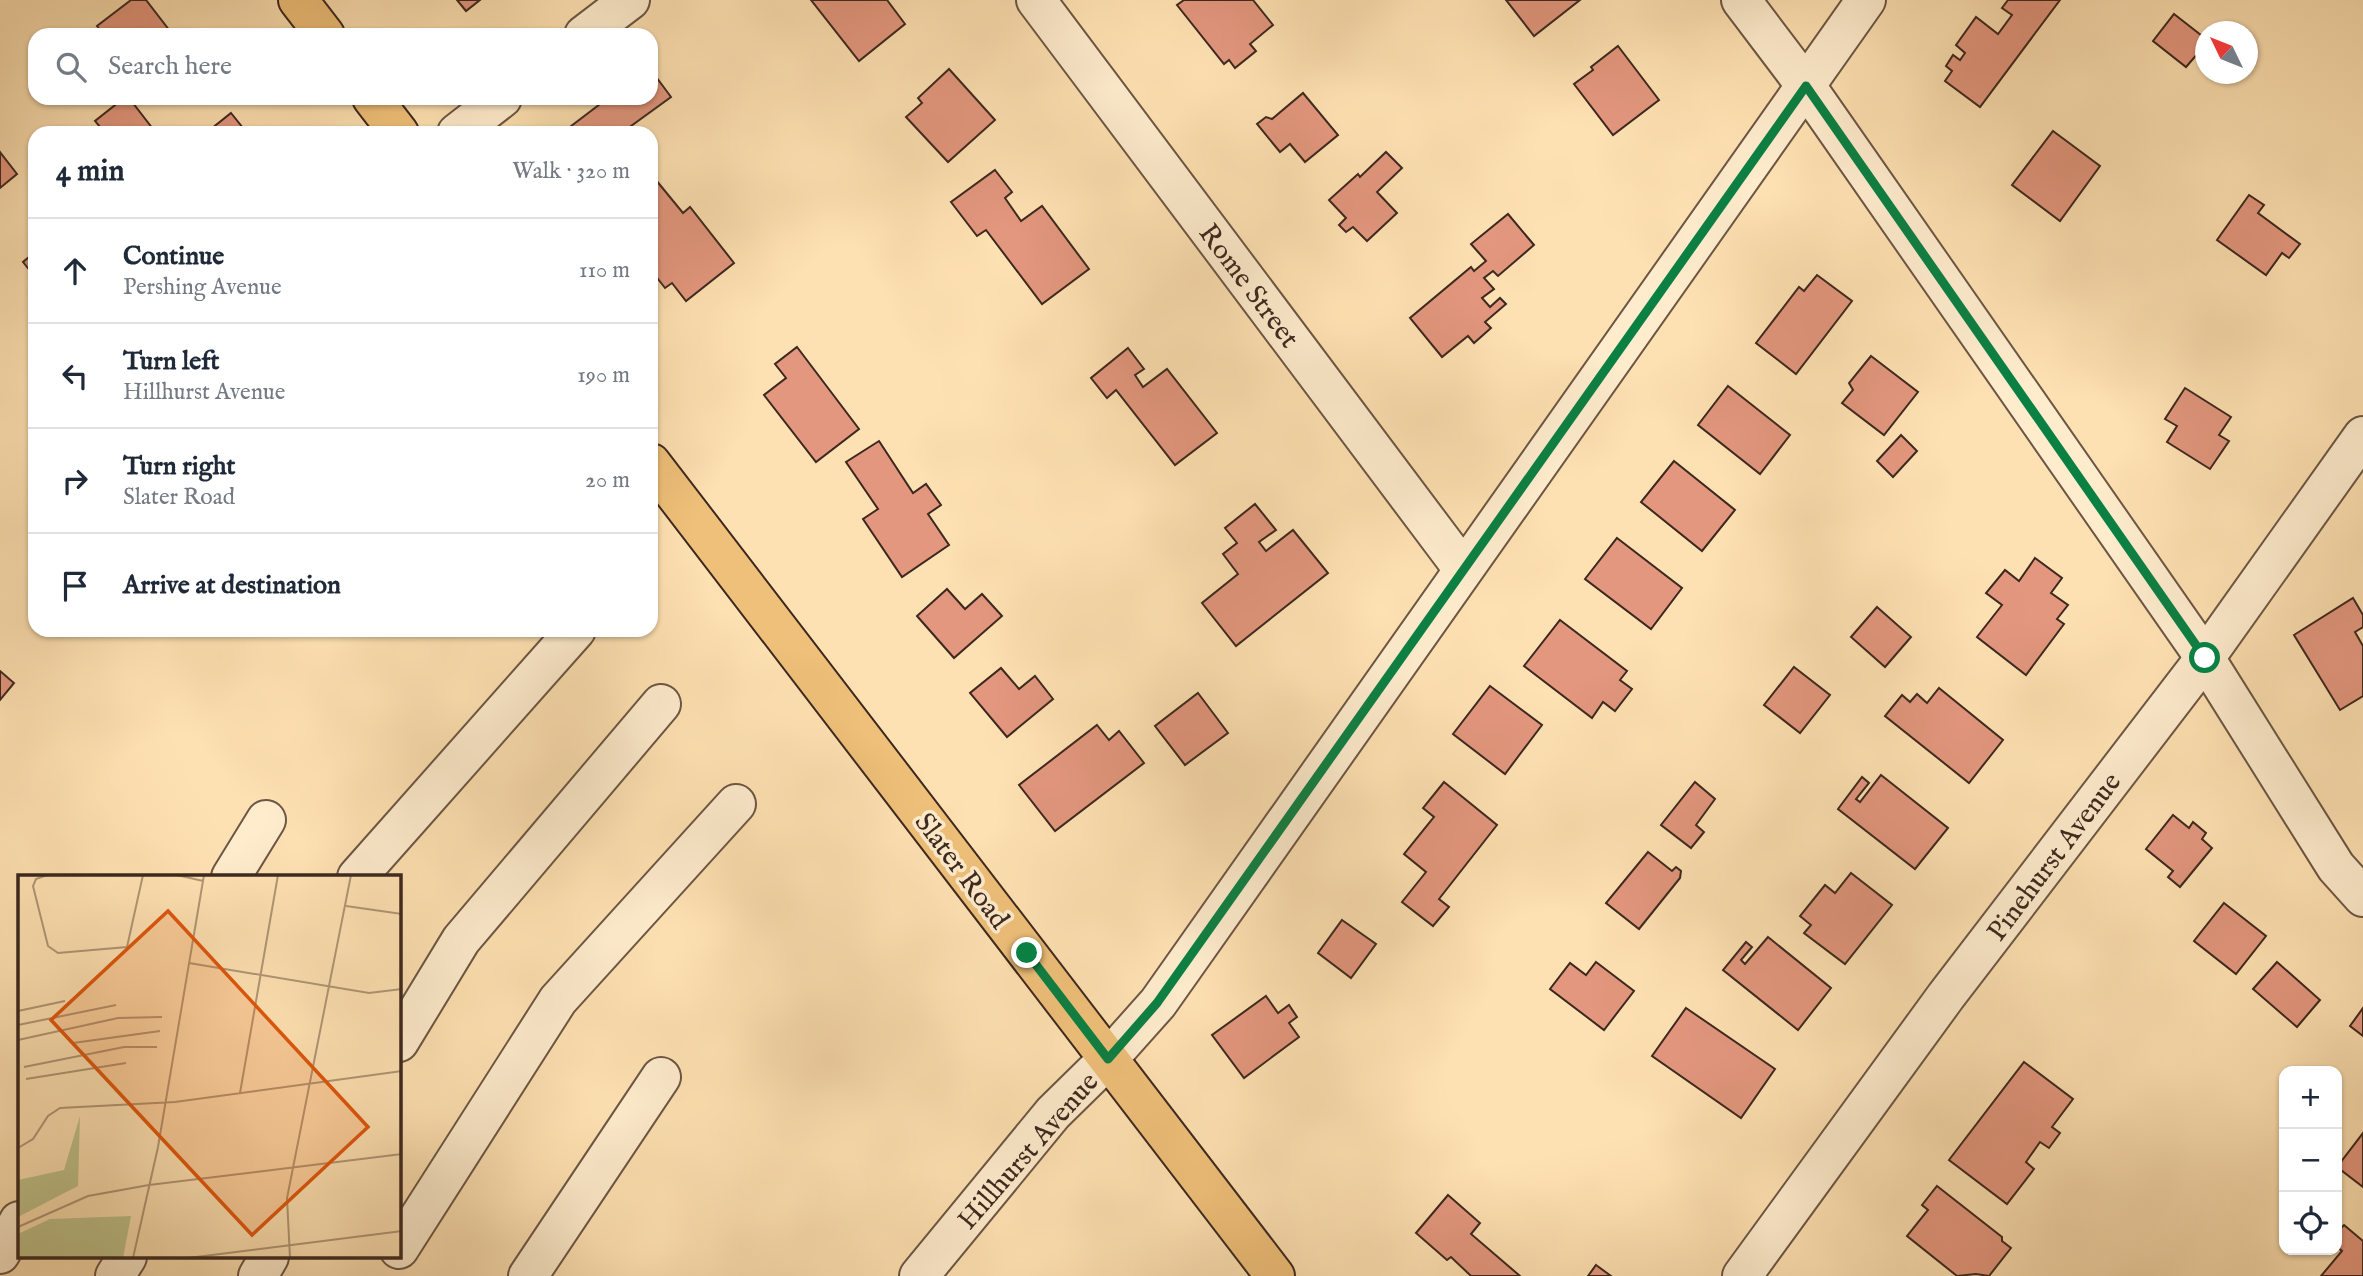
<!DOCTYPE html>
<meta charset="utf-8">
<style>
body{margin:0;font-family:"IM FELL English",serif;background:#f2f2f3;color:#1f2937}
.controls{position:absolute;right:21px;bottom:21px;display:grid;overflow:hidden;border-radius:14px;box-shadow:0 2px 5px #0004}
.controls button{width:63px;height:63px;display:grid;place-items:center;padding:0;border:0;border-bottom:2px solid #e0e1e3;background:#fff;color:#1f2937;font:35px sans-serif}
.compass{position:absolute;left:2195px;top:21px;width:63px;height:63px;border-radius:50%;background:#fff;box-shadow:0 2px 5px #0004;rotate:313deg}
.stop{position:absolute;width:21px;height:21px;margin:-16px;border:5px solid #0b8043;border-radius:50%;background:#fff}
.stop.end{background:#0b8043;border-color:#fff;box-shadow:0 2px 7px #0008}
.list{margin:0;padding:0;list-style:none}
h2{display:flex;justify-content:space-between;align-items:center;height:91px;margin:0;padding:0 28px;font-size:30px}
h2 small{font-size:23px;font-weight:400;color:#747a83}
.list li{display:grid;grid-template-columns:46px 1fr auto;gap:21px;align-items:center;box-sizing:border-box;height:105px;padding:0 28px;border-top:2px solid #e0e1e3}
.list b{display:block;font-size:26px;white-space:nowrap}
.list p{margin:0;font-size:23px;white-space:nowrap;color:#747a83}
.list em{font-size:23px;font-style:normal;color:#747a83}
.icon{flex:none;width:38px;height:38px;fill:none;stroke:currentColor;stroke-width:2;stroke-linecap:round;stroke-linejoin:round}
.map{position:relative;flex:none;width:2363px;height:1276px;overflow:hidden}
.search{position:absolute;background:#fff;box-shadow:0 2px 5px #0004;left:28px;top:28px;width:630px;height:77px;display:flex;align-items:center;gap:18px;box-sizing:border-box;padding:0 24px;border-radius:21px;color:#747a83;font-size:26px}
.panel{position:absolute;background:#fff;box-shadow:0 2px 5px #0004;left:28px;top:126px;width:630px;height:511px;border-radius:21px}
.map>svg:first-child{display:block}
</style>
<div class="map">
<svg width="2363" height="1276" viewBox="0 0 2363 1276">
<rect width="100%" height="100%" fill="#fee1b2"/>
<filter id="stains"><feTurbulence type="fractalNoise" baseFrequency=".00286" numOctaves="4"/><feColorMatrix values="0 0 0 0 .2 0 0 0 0 .09 0 0 0 0 .02 0 0 0 .5 -.17"/></filter>
<radialGradient id="worn" r=".72"><stop offset=".6" stop-color="#630" stop-opacity="0"/><stop offset="1" stop-color="#630" stop-opacity=".3"/></radialGradient>
<!-- building -->
<g fill="#e3977e" stroke="#3c281f" stroke-width="2">
<path d="M131 0H146L173 35H104L97 26Z"/>
<path d="M457 0H480L466 11Z"/>
<path d="M811 0H887L905 24 859 61Z"/>
<path d="M1184 0H1253L1273 25 1250 44 1256 51 1235 68 1229 60 1224 64 1177 5Z"/>
<path d="M1506 0H1580L1534 36Z"/>
<path d="M2008 0H2060L1980 107 1945 81 1952 71 1946 66 1953 55 1960 60 1965 53 1956 45 1976 17 1998 34 2012 15 2002 8Z"/>
<path d="M2174 14 2206 39V44L2186 67 2153 41Z"/>
<path d="M1618 46 1659 100 1613 135 1574 84 1593 70 1591 67Z"/>
<path d="M949 69 995 120 948 162 906 117 922 103 918 98Z"/>
<path d="M651 70 671 97 627 129 630 133H562L608 98H651Z"/>
<path d="M1303 93 1338 135 1305 162 1290 144 1280 152 1257 124 1266 117 1272 119Z"/>
<path d="M124 98H129L153 129 148 133H105L95 121Z"/>
<path d="M231 113 247 133H206Z"/>
<path d="M2053 131 2100 166 2060 221 2012 185Z"/>
<path d="M0 152 17 174 0 188Z"/>
<path d="M1386 152 1402 168 1377 192 1397 213 1367 241 1353 227 1346 232 1339 225 1346 218 1329 200 1358 174 1360 177Z"/>
<path d="M995 170 1012 192 1005 198 1021 221 1042 206 1089 269 1042 304 986 230 977 236 951 202Z"/>
<path d="M651 174 683 213 690 207 734 263 686 301 672 283 665 288 651 270V264L654 261 651 257Z"/>
<path d="M2249 195 2264 205 2258 213 2300 244 2289 258 2282 253 2266 275 2217 240Z"/>
<path d="M1508 214 1534 245 1498 276 1493 271 1484 278 1494 289 1482 298 1490 307 1500 298 1506 304 1485 322 1491 328 1474 343 1468 336 1442 357 1410 318 1471 267 1474 271 1486 261 1471 244Z"/>
<path d="M35 252V277L23 262Z"/>
<path d="M1817 275 1852 301 1796 374 1756 343 1799 287 1804 291Z"/>
<path d="M797 347 859 429 816 462 764 395 786 378 775 364Z"/>
<path d="M1128 348 1144 369 1135 375 1143 387 1167 369 1217 433 1175 465 1116 390 1107 398 1091 378Z"/>
<path d="M1871 356 1918 392 1884 435 1842 403 1853 390 1849 383Z"/>
<path d="M1728 386 1790 435 1760 474 1698 425Z"/>
<path d="M2185 388 2231 417 2219 435 2229 441 2210 469 2167 442 2177 426 2165 419Z"/>
<path d="M1901 435 1917 451 1893 477 1877 461Z"/>
<path d="M879 441 913 493 926 484 941 505 928 514 949 545 902 577 863 519 878 509 846 462Z"/>
<path d="M1674 461 1735 510 1702 551 1641 502Z"/>
<path d="M1255 504 1276 530 1259 542 1266 551 1293 530 1328 573 1236 646 1202 603 1238 574 1223 554 1237 543 1225 528Z"/>
<path d="M1617 538 1682 588 1651 629 1585 579Z"/>
<path d="M2035 558 2062 578 2051 593 2068 605 2057 619 2064 624 2026 675 1977 637 2002 605 1986 593 2005 570 2019 581Z"/>
<path d="M947 589 965 609 982 594 1002 616 954 658 917 616Z"/>
<path d="M2353 598 2363 615V627L2355 632 2363 646V696L2340 710 2294 635Z"/>
<path d="M1877 607 1911 637 1885 667 1851 637Z"/>
<path d="M1560 620 1627 671 1620 680 1632 689 1615 711 1603 702 1592 718 1524 666Z"/>
<path d="M1794 667 1830 695 1800 733 1764 705Z"/>
<path d="M1001 668 1019 689 1035 676 1053 699 1007 737 970 693Z"/>
<path d="M0 671 14 683 0 700Z"/>
<path d="M1490 686 1542 725 1505 774 1453 734Z"/>
<path d="M1939 688 2003 740 1969 783 1885 716 1902 695 1910 702 1917 694 1927 703Z"/>
<path d="M1198 693 1228 733 1185 765 1155 726Z"/>
<path d="M1097 725 1109 740 1119 731 1144 763 1055 831 1019 785Z"/>
<path d="M1881 775 1948 828 1915 869 1838 809 1862 777 1869 783 1856 799 1860 802Z"/>
<path d="M1444 782 1497 825 1439 899 1449 907 1433 926 1402 902 1426 872 1404 854 1434 817 1423 808Z"/>
<path d="M1695 782 1715 799 1696 825 1704 832 1691 848 1661 825Z"/>
<path d="M2173 815 2189 828 2193 822 2206 833 2202 839 2212 848 2180 887 2168 877 2173 871 2146 849Z"/>
<path d="M1648 852 1672 871 1676 867 1681 871 1680 878 1639 929 1606 903Z"/>
<path d="M1851 873 1892 905 1845 964 1804 933 1811 925 1800 916 1825 885 1835 893Z"/>
<path d="M2224 903 2266 936 2236 974 2194 941Z"/>
<path d="M1342 920 1376 944 1351 978 1318 953Z"/>
<path d="M1768 937 1831 988 1798 1030 1723 970 1746 942 1752 947 1741 960 1745 964Z"/>
<path d="M1596 962 1634 991 1604 1030 1550 989 1570 963 1586 975Z"/>
<path d="M2277 962 2320 1000 2297 1027 2253 989Z"/>
<path d="M1266 996 1278 1013 1289 1005 1297 1017 1289 1023 1299 1037 1244 1078 1212 1035Z"/>
<path d="M1686 1008 1775 1069 1741 1118 1652 1056Z"/>
<path d="M2363 1008V1036L2350 1026Z"/>
<path d="M2024 1062 2073 1099 2052 1127 2060 1133 2049 1148 2040 1142 2026 1162 2034 1169 2007 1204 1949 1160Z"/>
<path d="M2363 1133V1187L2337 1167Z"/>
<path d="M1937 1186 2002 1237V1241L2011 1248 1989 1276 1976 1274 1957 1276 1907 1236 1928 1210 1922 1205Z"/>
<path d="M1448 1195 1480 1223 1471 1234 1520 1276H1471L1451 1257 1447 1260 1416 1233Z"/>
<path d="M2344 1225 2363 1241V1276H2321L2342 1251 2337 1247V1232Z"/>
<path d="M1596 1265 1611 1276H1588Z"/>
</g>
<g fill="none" stroke-linecap="round" stroke-linejoin="round">
<defs>
<g id="minor">
<path d="M1036 0 1463 569"/>
<path d="M1741 0 1806 86 2205 658 2336 867 2363 897"/>
<path d="M584 35 630 0"/>
<path d="M457 133 502 98"/>
<path d="M231 877 266 820"/>
<path d="M357 877 576 630"/>
<path d="M399 1042 461 940 661 704"/>
<path d="M399 1249 558 1000 736 804"/>
<path d="M0 1254 19 1221"/>
<path d="M115 1276 127 1257"/>
<path d="M258 1276 269 1257"/>
<path d="M528 1276 661 1077"/>
<path d="M919 1276 1053 1113 1108 1059 1158 1003 1866 0"/>
<path d="M1742 1276 1946 996 2205 658 2363 436"/>
</g>
<g id="major">
<path d="M298 0 325 35"/>
<path d="M372 98 399 133"/>
<path d="M651 463 1275 1276"/>
</g>
</defs>
<!-- minor casing -->
<use href="#minor" stroke="#6c5644" stroke-width="42"/>
<!-- major casing -->
<use href="#major" stroke="#3c281f" stroke-width="42"/>
<!-- minor -->
<use href="#minor" stroke="#feeccd" stroke-width="38"/>
<!-- major -->
<use href="#major" stroke="#efc079" stroke-width="38"/>
</g>
<g fill="none" stroke-linecap="round" stroke-linejoin="round">
<!-- route -->
<path stroke="#0b8043" stroke-width="9" d="M1027 953 1108 1059 1157 1003 1806 86 2205 658"/>
</g>
<g text-anchor="middle" stroke-width="7" stroke-linejoin="round" paint-order="stroke">
<!-- street labels -->
<g font-size="28" fill="#3c281f" stroke="#feeccd">
<text transform="translate(1250 285) rotate(53)" y="10">Rome Street</text>
<text transform="translate(2053 856) rotate(-53)" y="10">Pinehurst Avenue</text>
<text transform="translate(963 870) rotate(53)" y="10">Slater Road</text>
<text transform="translate(1027 1150) rotate(-49)" y="10">Hillhurst Avenue</text>
</g>
</g>
<!-- overview -->
<g transform="translate(18 875)">
<rect width="383" height="383" fill="#fee1b2"/>
<path d="M62 241 60 311 0 342V305L46 295ZM113 341 105 383H0V359L32 344Z" fill="#bfc38c"/>
<path fill="none" stroke="#b09777" stroke-width="2" d="M29 0 18 4 15 11 30 71 40 78 109 72 125 0M159 0 185 6M328 31 384 39M171 88 351 118 384 114M0 136 47 126M0 150 98 130M0 165 100 143 144 142M55 168 142 156M6 192 106 172H139M8 204 108 188M222 218 260 0M0 273 15 264 30 241 42 233 157 227 384 196M131 310 384 279M0 352 70 321 131 310M115 383 140 272 186 0M170 383 384 356M272 383 269 323 333 0"/>
<path fill="#df570d" fill-opacity="0.15" stroke="#df570d" stroke-width="3.5" d="M150 36 350 252 234 360 33 145Z"/>
<rect width="383" height="383" fill="none" stroke="#3c281f" stroke-width="3.5"/>
</g>
<rect width="100%" height="100%" filter="url(#stains)"/>
<rect width="100%" height="100%" fill="url(#worn)"/>
</svg>
<div class="controls">
<button>+</button>
<button>−</button>
<button><svg class="icon" aria-label="locate" viewBox="0 0 24 24"><circle cx="12" cy="12" r="6"/><path d="M12 2v4M12 18v4M2 12h4M18 12h4"/></svg></button>
</div>
<svg class="compass" viewBox="-18 -18 36 36"><path d="M0-13l5 13h-10z" fill="#e53935"/><path d="M0 13l5-13h-10z" fill="#747a83"/></svg>
<div class="stop" style="left:2205px;top:658px"></div>
<div class="stop end" style="left:1027px;top:953px"></div>
<div class="search"><svg class="icon" aria-label="search" viewBox="0 0 24 24"><circle cx="10" cy="10" r="6"/><path d="M15 15l6 6"/></svg>Search here</div>
<section class="panel">
<h2>4 min<small>Walk · 320 m</small></h2>
<ul class="list">
<li><svg class="icon" aria-label="ahead" viewBox="0 0 24 24"><path d="M12 20V5M6 11l6-6 6 6"/></svg><div><b>Continue</b><p>Pershing Avenue</p></div><em>110 m</em></li>
<li><svg class="icon" aria-label="left" viewBox="0 0 24 24"><path d="M17 20v-9H6M10 6l-5 5 5 5"/></svg><div><b>Turn left</b><p>Hillhurst Avenue</p></div><em>190 m</em></li>
<li><svg class="icon" aria-label="right" viewBox="0 0 24 24"><path d="M7 20v-9h11M14 6l5 5-5 5"/></svg><div><b>Turn right</b><p>Slater Road</p></div><em>20 m</em></li>
<li><svg class="icon" aria-label="arrive" viewBox="0 0 24 24"><path d="M6 21V4h12l-3 4 3 4H6"/></svg><div><b>Arrive at destination</b></div></li>
</ul>
</section>
</div>
